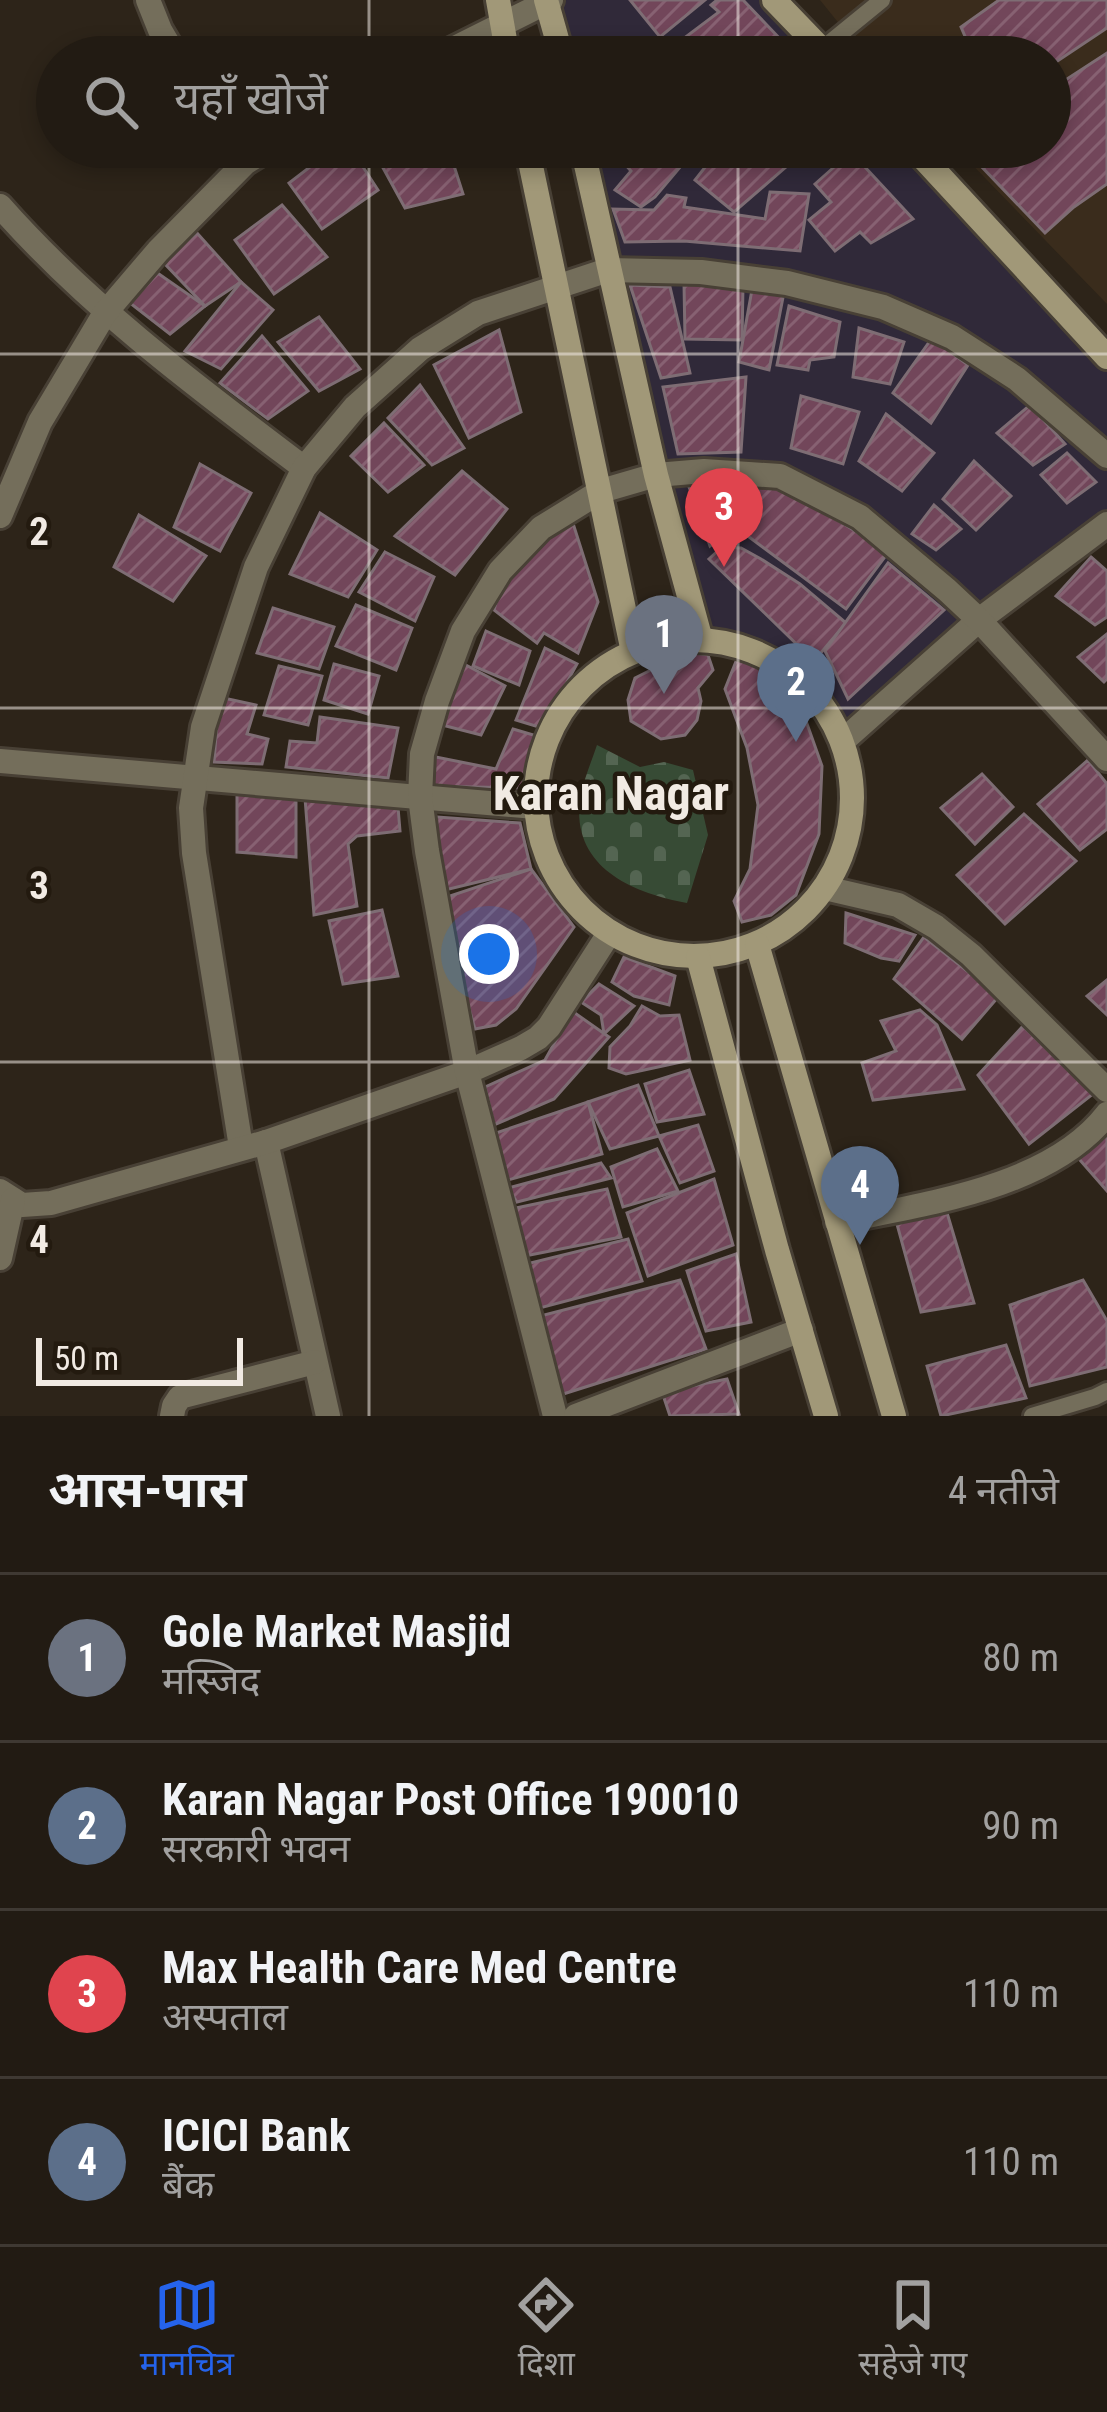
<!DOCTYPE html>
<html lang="hi">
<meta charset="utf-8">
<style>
body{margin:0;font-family:"Roboto Condensed","Noto Sans Devanagari",sans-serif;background:#2e2821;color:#f1f3f6}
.scale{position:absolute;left:36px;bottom:30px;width:207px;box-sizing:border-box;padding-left:12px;border:6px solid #f1eae3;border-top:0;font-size:33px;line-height:42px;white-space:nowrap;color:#f1eae3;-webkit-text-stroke:9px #231a0f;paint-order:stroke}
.you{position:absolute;left:489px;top:954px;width:42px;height:42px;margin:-30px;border:9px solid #fff;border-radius:50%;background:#1a73e8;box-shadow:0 0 0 18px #1a73e833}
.badge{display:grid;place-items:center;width:78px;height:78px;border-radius:50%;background:#2563eb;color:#fff;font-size:39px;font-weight:700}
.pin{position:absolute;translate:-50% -99px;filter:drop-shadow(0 3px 6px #0008)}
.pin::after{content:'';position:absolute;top:63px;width:42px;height:36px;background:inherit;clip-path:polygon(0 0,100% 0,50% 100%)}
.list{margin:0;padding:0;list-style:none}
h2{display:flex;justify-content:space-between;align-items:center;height:156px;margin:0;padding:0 48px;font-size:51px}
h2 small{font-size:39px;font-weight:400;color:#a2a1a0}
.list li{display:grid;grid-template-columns:78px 1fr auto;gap:36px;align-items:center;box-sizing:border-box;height:168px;padding:0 48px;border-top:3px solid #3f3933}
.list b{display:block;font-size:45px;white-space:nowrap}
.list p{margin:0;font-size:39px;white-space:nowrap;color:#a2a1a0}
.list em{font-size:39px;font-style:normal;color:#a2a1a0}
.icon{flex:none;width:66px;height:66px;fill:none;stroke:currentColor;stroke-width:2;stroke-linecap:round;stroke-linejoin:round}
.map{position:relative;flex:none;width:1107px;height:1416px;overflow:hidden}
.search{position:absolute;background:#221b13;box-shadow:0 6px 18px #0003;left:36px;right:36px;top:36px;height:132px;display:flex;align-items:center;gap:30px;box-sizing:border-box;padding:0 42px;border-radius:66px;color:#a2a1a0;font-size:45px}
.sheet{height:828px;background:#221b13}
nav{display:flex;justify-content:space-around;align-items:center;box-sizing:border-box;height:168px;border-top:3px solid #3f3933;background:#221b13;font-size:33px;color:#a2a1a0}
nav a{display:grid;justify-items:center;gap:6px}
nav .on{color:#2563eb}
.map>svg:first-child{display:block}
</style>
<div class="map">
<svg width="1107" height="1416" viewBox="0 0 1107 1416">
<defs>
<pattern id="cemetery-stones" width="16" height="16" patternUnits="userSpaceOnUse" patternTransform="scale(3)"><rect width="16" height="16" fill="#374b35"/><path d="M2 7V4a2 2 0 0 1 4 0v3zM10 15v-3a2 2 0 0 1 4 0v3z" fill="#546552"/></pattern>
<pattern id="building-hatch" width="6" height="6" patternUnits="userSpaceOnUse" patternTransform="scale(3)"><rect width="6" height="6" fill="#72465a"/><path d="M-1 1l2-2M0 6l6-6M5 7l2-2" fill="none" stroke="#876172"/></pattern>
</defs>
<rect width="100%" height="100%" fill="#2d2419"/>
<!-- commercial -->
<g fill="#302939">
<path d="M551 0H770L823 57H559Z"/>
<path d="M580 147H908L1107 360V524L845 739 809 688 777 663 740 647 701 640Z"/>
</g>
<!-- built -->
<path fill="#3a2c1c" d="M820 0H1107V304L955 147H1050V57H866Z"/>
<!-- cemetery -->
<path fill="url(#cemetery-stones)" d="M597 745 640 767 664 762 693 770 708 835 687 903C632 893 571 867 580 799 583 781 591 763 597 745Z"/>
<!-- building -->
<g fill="url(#building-hatch)" stroke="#7e6d74" stroke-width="3">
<path d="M630 0H705L660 37Z"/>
<path d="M717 0H743L784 43 772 57H659L719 12 711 5Z"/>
<path d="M999 0H1107V28L1050 66V57H974L961 27Z"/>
<path d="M1107 53V184L1074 207 1045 233 980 165 969 147H1050V90Z"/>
<path d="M336 147H350L378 190 322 229 289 183Z"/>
<path d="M416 147H448L463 194 405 208 376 155Z"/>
<path d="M610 147H697L655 197 641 207 615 190 631 171Z"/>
<path d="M721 147H809L734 212 695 180Z"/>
<path d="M851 152 913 219 871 243 860 232 835 251 809 220 831 202 815 184Z"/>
<path d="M770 192 809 194 800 251 684 241 625 242 613 209 654 210 667 195 686 198 684 207 765 219Z"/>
<path d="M282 205 327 257 274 294 235 240Z"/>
<path d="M197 233 241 282 205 306 161 260Z"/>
<path d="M146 265 205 306 170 334 121 296Z"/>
<path d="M241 282 273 310 221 369 185 351Z"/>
<path d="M684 283 743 286 742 340 685 339Z"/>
<path d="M753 284 784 292 769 370 739 362Z"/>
<path d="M630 285 670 287 690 373 661 378Z"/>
<path d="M789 306 840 322 834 357 810 360 808 370 777 365Z"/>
<path d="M319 317 360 369 319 391 278 342Z"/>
<path d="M859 328 904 342 890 384 853 377Z"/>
<path d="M499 330 521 412 469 438 434 365Z"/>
<path d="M262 336 308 391 268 419 220 383Z"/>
<path d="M932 338 968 365 931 423 893 393Z"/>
<path d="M746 377 741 452 678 454 663 387Z"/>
<path d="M420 385 464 448 432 465 388 418Z"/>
<path d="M801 396 859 412 843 464 791 448Z"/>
<path d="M1030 405 1065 444 1033 465 997 433Z"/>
<path d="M886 414 934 453 902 491 859 461Z"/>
<path d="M384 423 424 465 388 492 351 456Z"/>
<path d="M1067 453 1096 482 1067 503 1041 475Z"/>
<path d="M974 461 1011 496 976 530 943 499Z"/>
<path d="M200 464 251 493 220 551 174 527Z"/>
<path d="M462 471 507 509 455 575 395 536Z"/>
<path d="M722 482 774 487 820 509 863 536 887 554 846 609 741 531 732 529 710 546 689 487Z"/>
<path d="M934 505 961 529 936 550 912 534Z"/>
<path d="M320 513 377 550 348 597 290 574Z"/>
<path d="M139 515 206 556 173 601 114 567Z"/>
<path d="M571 517 598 602 578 653 544 633 537 643 494 610 503 577Z"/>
<path d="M722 547 741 548 761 559 800 584 846 623 814 661 709 559Z"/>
<path d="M385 552 434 577 415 621 359 592Z"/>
<path d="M1091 557 1107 571V617L1095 625 1056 596Z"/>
<path d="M888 563 944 610 848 699 825 651Z"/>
<path d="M356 605 412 628 396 670 336 646Z"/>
<path d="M273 608 334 627 319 669 257 653Z"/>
<path d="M486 631 530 651 519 685 473 666Z"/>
<path d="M1107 634V679L1104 682 1078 657Z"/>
<path d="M545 648 577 664 542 728 516 720Z"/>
<path d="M688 652 708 655 713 670 698 688 701 701 697 720 685 735 661 739 631 721 628 700 635 678 657 667 679 669Z"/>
<path d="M737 659 772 671 786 689 806 721 822 766 819 834 796 895 771 915 742 922 734 901 750 869 758 805 747 748 725 689Z"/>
<path d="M334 664 379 676 368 714 324 700Z"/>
<path d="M464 664 505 686 481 735 438 724Z"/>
<path d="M279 666 322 676 308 725 264 715Z"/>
<path d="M219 697 256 705 247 734 268 739 262 764 214 762Z"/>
<path d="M320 717 398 728 388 778 286 767 290 741 317 743Z"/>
<path d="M513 729 537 736 529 773 521 788 427 786 431 756 496 769Z"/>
<path d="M1088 760 1107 784V829L1080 850 1038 804Z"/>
<path d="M982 774 1013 807 975 844 941 808Z"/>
<path d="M237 791 296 800V857L237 852Z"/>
<path d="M305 798 398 807 400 831 357 836 348 844 357 906 314 915Z"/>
<path d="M1024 814 1076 861 1005 924 957 875Z"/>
<path d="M423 816 520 823 531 869 437 892Z"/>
<path d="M531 869 574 927 516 1009 496 1025 475 1029 438 900Z"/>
<path d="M382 910 398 976 343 984 329 921Z"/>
<path d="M846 913 915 935 899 961 881 958 845 943Z"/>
<path d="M924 937 999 996 962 1039 894 979Z"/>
<path d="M624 957 675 976 669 1005 634 996 612 982Z"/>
<path d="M1107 980V1015L1087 996Z"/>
<path d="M599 984 634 1006 604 1034 601 1015 581 1002Z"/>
<path d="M642 1006 660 1016 679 1015 690 1060 626 1074 609 1068 610 1047 630 1026Z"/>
<path d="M920 1010 937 1025 964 1089 873 1100 862 1063 896 1051 881 1021Z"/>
<path d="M572 1011 609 1037 554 1099 494 1125 485 1087 545 1060Z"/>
<path d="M1023 1026 1093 1094 1029 1144 978 1075Z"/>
<path d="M689 1070 704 1114 657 1122 645 1084Z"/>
<path d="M638 1085 659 1136 610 1149 588 1102Z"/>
<path d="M588 1102 602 1154 508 1180 496 1133Z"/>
<path d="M698 1125 714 1171 680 1183 659 1136Z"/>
<path d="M1107 1130V1191L1073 1152Z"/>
<path d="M657 1149 678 1191 623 1207 611 1167Z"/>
<path d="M601 1163 611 1178 517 1202 508 1188Z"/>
<path d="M714 1179 733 1245 648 1276 627 1213Z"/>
<path d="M607 1189 621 1237 520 1257 516 1208Z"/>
<path d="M945 1206 974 1303 921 1312 895 1217Z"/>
<path d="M628 1239 642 1281 536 1309 526 1264Z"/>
<path d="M736 1254 751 1322 706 1331 687 1271Z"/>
<path d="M680 1280 706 1349 560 1395 540 1316Z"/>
<path d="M1083 1280 1107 1321V1367L1030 1386 1010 1305Z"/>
<path d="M1006 1345 1026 1398 941 1416 927 1366Z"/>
<path d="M727 1379 739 1414 670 1416 662 1392Z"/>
</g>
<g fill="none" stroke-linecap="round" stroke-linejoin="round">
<defs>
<g id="lane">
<path d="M822 49 882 0"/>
<path d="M1032 1416 1095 1397 1107 1391"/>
</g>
<g id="street">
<path d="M148 0 160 30 176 57"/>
<path d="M437 57 551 0"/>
<path d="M0 206C89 307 197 387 304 468"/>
<path d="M0 516 40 422 105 313 158 251 245 163 271 147"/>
<path d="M845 739 979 620 1107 524"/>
<path d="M0 761 535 807"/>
<path d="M825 888 898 905 936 927 971 955 1107 1090"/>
<path d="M266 1142 328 1416"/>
<path d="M241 1147 194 853 191 808 203 727 256 567 304 468 355 407 420 349 478 313 608 270 701 272 787 283 883 307 952 337 1017 379 1107 456"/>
<path d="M0 1191 22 1205 51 1203 266 1142 467 1072 521 1048 538 1038 549 1027 610 932"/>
<path d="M837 1222C923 1204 1050 1188 1107 1114"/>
<path d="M0 1258 13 1200"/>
<path d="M172 1416 174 1406 180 1397 315 1362"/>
<path d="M555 1416 467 1072 427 851 420 797 422 754 437 701 463 631 500 571 541 528 601 491 656 475 704 471 780 476 860 517 947 590 979 620 1107 759"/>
<path d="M576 1416 801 1330"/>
</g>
<g id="secondary">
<path d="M498 0 508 57"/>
<path d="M546 0 562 57"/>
<path d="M774 0 829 57"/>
<path d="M527 147 633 652"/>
<path d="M582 147 656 475 701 640"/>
<path d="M913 147 1107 357"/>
<circle cx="694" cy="798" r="158"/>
<path d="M757 944 894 1416"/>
<path d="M698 957 777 1250 826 1416"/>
</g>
</defs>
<!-- lane casing -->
<use href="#lane" stroke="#484035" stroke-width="22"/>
<!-- street casing -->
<use href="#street" stroke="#484035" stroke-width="30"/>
<!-- secondary casing -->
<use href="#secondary" stroke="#484035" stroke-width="30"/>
<!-- lane -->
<use href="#lane" stroke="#746e5b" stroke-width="16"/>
<!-- street -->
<use href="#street" stroke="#746e5b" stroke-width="24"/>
<!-- secondary -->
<use href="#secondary" stroke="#a19878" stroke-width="24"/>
</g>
<!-- grid -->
<path fill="none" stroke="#f1eae3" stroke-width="3" stroke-opacity="0.55" d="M369 0V57M738 0V57M369 147V1416M738 147V1416M0 354H1107M0 708H1107M0 1062H1107"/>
<g text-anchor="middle" stroke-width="9" stroke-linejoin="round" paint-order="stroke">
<!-- district labels -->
<g font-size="48" font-weight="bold" fill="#f1eae3" stroke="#231a0f">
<text x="611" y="810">Karan Nagar</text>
</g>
</g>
<g font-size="39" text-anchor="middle" font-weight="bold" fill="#f1eae3" stroke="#231a0f" stroke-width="9" stroke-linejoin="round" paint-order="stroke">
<text x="39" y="545">2</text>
<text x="39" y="899">3</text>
<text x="39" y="1253">4</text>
</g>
</svg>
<div class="scale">50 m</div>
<div class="you"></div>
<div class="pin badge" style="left:664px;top:694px;background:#6b7280">1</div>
<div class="pin badge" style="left:796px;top:742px;background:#5c6f8a">2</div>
<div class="pin badge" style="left:724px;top:567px;background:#e0444e">3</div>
<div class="pin badge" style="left:860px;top:1245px;background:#5c6f8a">4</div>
<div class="search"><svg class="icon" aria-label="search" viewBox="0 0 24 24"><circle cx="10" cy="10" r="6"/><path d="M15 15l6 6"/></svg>यहाँ खोजें</div>
</div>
<section class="sheet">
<h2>आस-पास<small>4 नतीजे</small></h2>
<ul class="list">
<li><span class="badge" style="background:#6b7280">1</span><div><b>Gole Market Masjid</b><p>मस्जिद</p></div><em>80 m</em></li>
<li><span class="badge" style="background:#5c6f8a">2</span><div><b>Karan Nagar Post Office 190010</b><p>सरकारी भवन</p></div><em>90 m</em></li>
<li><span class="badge" style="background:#e0444e">3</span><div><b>Max Health Care Med Centre</b><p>अस्पताल</p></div><em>110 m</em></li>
<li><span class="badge" style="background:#5c6f8a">4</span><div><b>ICICI Bank</b><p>बैंक</p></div><em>110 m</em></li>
</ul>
</section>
<nav>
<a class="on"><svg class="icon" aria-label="map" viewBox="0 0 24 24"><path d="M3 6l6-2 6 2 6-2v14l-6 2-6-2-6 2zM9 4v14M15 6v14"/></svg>मानचित्र</a>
<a><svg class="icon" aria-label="directions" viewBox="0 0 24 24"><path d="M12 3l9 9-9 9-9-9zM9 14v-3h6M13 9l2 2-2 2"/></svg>दिशा</a>
<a><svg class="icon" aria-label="saved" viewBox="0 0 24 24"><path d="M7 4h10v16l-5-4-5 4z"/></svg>सहेजे गए</a>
</nav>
